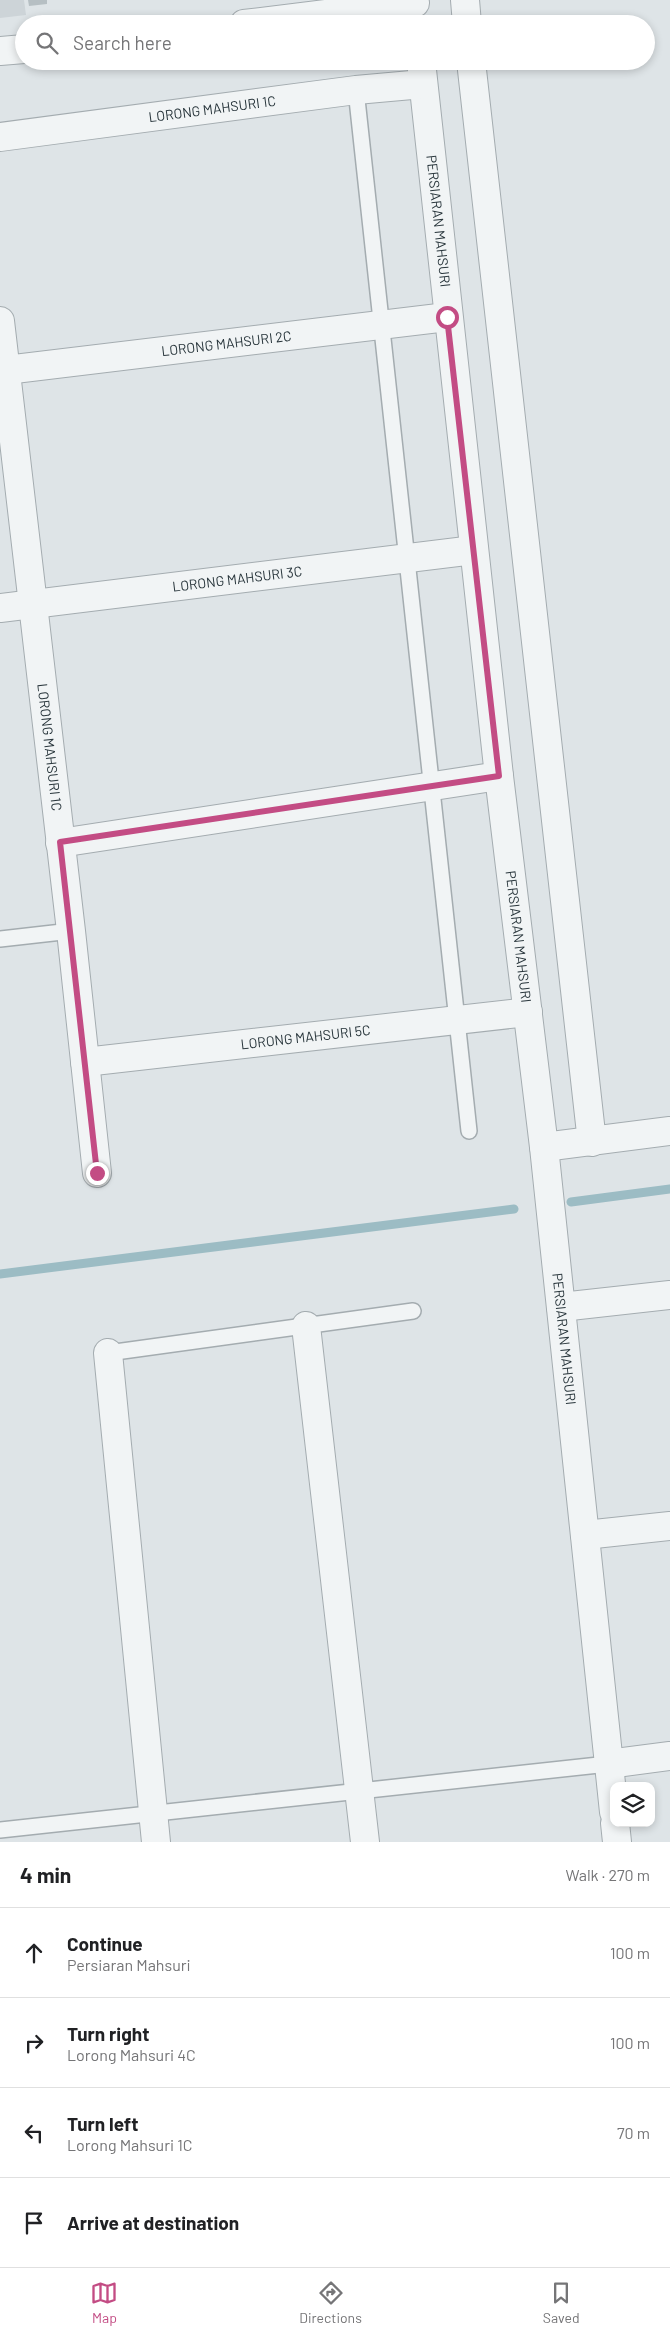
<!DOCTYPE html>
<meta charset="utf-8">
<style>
body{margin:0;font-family:Barlow,sans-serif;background:#f6f6f6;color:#202124}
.controls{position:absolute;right:15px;bottom:15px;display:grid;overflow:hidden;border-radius:10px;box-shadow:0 2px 8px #0003}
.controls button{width:45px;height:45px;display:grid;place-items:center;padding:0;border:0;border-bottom:1px solid #e0e0e0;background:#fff;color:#202124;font:25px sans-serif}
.stop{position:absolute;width:15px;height:15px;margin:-11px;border:4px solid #c34c84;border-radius:50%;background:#fff}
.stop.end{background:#c34c84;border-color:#fff;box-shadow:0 1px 5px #0008}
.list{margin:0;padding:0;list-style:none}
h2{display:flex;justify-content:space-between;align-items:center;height:65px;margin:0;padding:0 20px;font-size:21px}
h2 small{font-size:16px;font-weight:400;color:#757577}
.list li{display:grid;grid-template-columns:32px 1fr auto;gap:15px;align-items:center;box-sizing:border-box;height:90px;padding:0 20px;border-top:1px solid #e0e0e0}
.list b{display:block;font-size:19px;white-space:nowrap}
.list p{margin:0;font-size:16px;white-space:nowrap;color:#757577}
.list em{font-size:16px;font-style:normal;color:#757577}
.icon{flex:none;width:28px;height:28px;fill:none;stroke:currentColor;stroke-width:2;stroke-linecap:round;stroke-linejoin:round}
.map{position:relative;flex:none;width:670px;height:1842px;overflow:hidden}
.search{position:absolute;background:#fff;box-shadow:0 2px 8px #0003;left:15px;right:15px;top:15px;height:55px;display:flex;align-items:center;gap:12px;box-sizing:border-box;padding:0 18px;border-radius:28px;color:#757577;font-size:19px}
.sheet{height:425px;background:#fff}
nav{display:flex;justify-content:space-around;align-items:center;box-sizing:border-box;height:70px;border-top:1px solid #e0e0e0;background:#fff;font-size:14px;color:#757577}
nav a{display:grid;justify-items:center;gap:2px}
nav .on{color:#c34c84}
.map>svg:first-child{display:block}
</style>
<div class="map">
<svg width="670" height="1842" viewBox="0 0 670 1842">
<rect width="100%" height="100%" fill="#dee4e7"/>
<!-- built -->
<path fill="#cdd4d8" d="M0 0H24L26 15 0 18Z"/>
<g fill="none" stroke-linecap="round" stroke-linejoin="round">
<!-- stream -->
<g stroke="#9cbcc4" stroke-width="9">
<path d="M571 1202 670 1189"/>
<path d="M0 1274 514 1209"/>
</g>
</g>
<!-- building -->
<path fill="#b6bfc3" d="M28 0H47V4L29 6Z"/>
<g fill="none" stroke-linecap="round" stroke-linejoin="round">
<defs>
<g id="lane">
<path d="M356 90 469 1131"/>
<path d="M0 939 71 931"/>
<path d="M108 1353 413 1311"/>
<path d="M0 1830 608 1764"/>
</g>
<g id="street">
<path d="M465 0 467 24"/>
<path d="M244 24 415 3"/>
<path d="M0 51 24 49"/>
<path id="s1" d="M421 61 499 776 544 1147 614 1812"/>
<path d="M471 61 592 1142"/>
<path id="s2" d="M0 137 356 90 423 84"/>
<path id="s3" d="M0 321 71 931 97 1173"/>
<path id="s4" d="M6 370 447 317"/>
<path id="s5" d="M0 608 474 550"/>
<path d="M60 843 499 776"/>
<path id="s6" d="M85 1062 528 1012"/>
<path d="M544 1147 670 1131"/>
<path d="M561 1307 670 1295"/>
<path d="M306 1326 365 1842"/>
<path d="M108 1353 156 1842"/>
<path d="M585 1535 670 1526"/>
<path d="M608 1764 670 1756"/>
<path d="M615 1823 617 1842"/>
</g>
</defs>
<!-- lane casing -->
<use href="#lane" stroke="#a4acb0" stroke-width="18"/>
<!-- street casing -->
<use href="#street" stroke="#a4acb0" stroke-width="30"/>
<!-- lane -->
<use href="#lane" stroke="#f1f4f5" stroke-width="15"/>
<!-- street -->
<use href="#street" stroke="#f1f4f5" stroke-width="28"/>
</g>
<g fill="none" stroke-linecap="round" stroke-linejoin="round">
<!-- route -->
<path stroke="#c34c84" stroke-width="6" d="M97 1173 60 842 499 776 447 317"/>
</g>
<g text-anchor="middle" stroke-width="4.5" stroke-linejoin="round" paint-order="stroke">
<!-- street labels -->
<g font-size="14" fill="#29363c" stroke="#edf3f4">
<text dy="5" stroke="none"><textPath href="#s2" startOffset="214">LORONG MAHSURI 1C</textPath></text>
<text dy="5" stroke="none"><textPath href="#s1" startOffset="161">PERSIARAN MAHSURI</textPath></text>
<text dy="5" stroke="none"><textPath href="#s4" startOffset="222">LORONG MAHSURI 2C</textPath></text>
<text dy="5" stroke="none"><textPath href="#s5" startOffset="239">LORONG MAHSURI 3C</textPath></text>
<text dy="5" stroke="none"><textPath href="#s3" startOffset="429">LORONG MAHSURI 1C</textPath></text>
<text dy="5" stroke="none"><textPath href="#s1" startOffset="881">PERSIARAN MAHSURI</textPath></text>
<text dy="5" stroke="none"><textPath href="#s6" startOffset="222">LORONG MAHSURI 5C</textPath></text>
<text dy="5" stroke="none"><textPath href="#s1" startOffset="1286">PERSIARAN MAHSURI</textPath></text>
</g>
</g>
</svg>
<div class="controls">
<button><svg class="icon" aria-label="layers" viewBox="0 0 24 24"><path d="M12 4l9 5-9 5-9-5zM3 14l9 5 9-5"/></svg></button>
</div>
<div class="stop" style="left:447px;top:317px"></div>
<div class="stop end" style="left:97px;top:1173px"></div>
<div class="search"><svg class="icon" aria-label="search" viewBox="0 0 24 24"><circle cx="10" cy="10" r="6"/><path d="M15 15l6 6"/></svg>Search here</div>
</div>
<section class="sheet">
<h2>4 min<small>Walk · 270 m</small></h2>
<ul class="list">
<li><svg class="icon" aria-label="ahead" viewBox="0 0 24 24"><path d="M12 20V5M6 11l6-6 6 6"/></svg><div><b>Continue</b><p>Persiaran Mahsuri</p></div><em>100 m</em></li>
<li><svg class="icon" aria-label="right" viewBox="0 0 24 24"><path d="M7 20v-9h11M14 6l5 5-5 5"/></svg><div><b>Turn right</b><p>Lorong Mahsuri 4C</p></div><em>100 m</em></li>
<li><svg class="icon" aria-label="left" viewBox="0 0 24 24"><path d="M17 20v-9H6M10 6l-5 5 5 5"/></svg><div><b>Turn left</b><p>Lorong Mahsuri 1C</p></div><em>70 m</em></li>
<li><svg class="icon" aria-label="arrive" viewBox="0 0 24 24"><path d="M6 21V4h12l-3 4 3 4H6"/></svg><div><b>Arrive at destination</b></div></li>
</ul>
</section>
<nav>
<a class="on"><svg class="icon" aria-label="map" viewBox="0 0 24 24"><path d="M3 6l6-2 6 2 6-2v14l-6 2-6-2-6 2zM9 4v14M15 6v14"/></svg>Map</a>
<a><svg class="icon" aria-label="directions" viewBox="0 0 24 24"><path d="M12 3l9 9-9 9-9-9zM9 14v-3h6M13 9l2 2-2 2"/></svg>Directions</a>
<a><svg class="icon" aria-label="saved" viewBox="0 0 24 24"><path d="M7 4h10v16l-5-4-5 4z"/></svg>Saved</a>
</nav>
